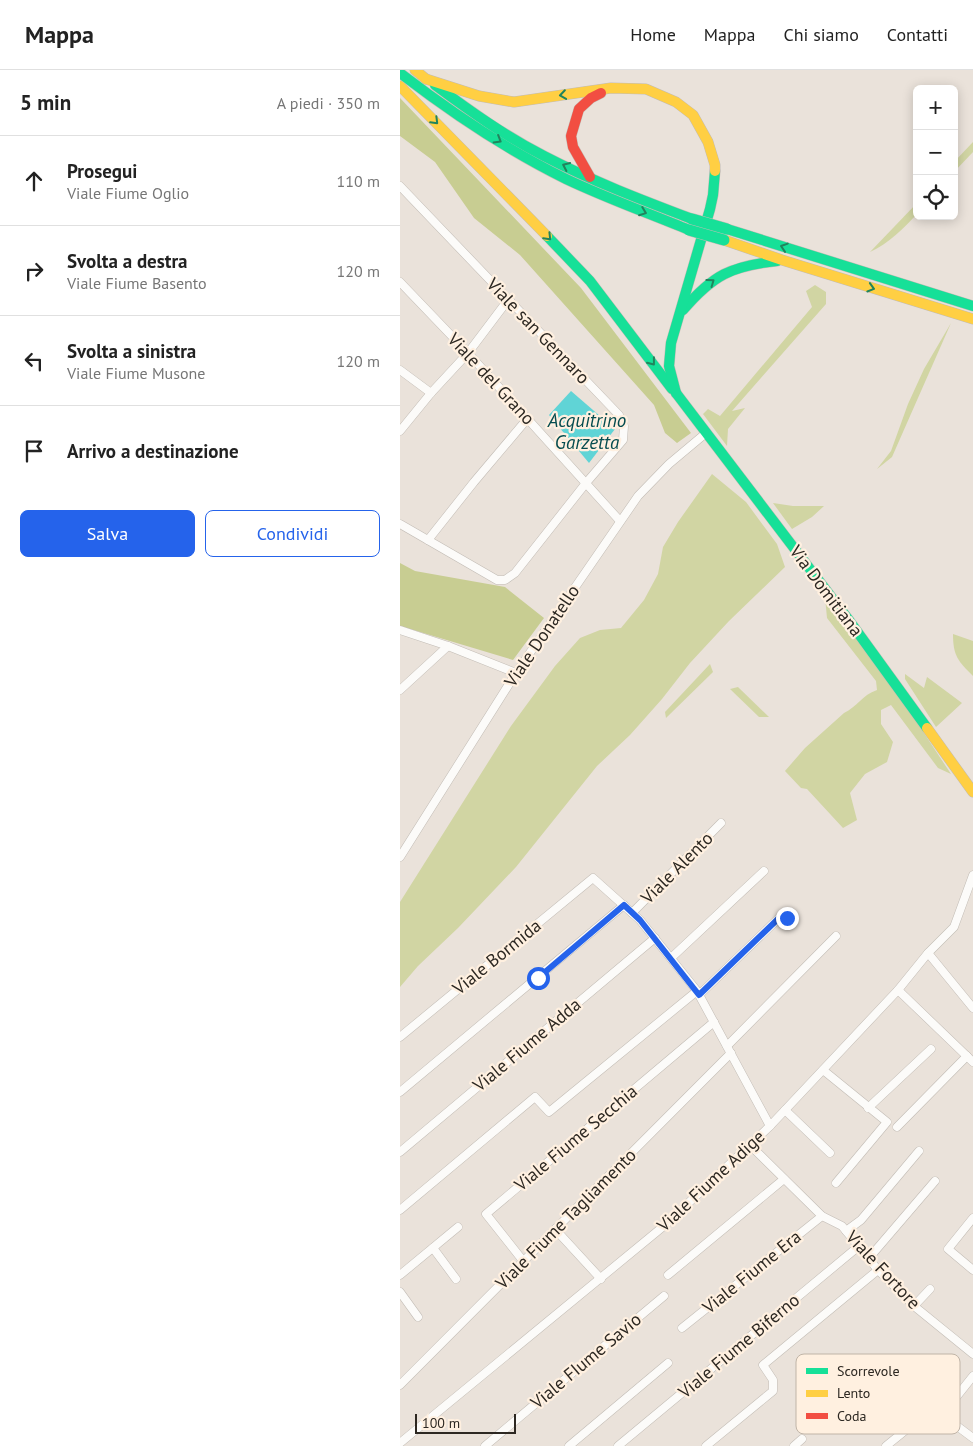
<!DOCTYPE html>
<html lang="it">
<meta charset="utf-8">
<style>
body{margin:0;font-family:"PT Sans",sans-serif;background:#f2f2f2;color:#222}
.controls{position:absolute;right:15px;top:15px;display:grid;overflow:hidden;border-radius:8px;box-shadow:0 2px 12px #0003}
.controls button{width:45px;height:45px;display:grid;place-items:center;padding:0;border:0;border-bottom:1px solid #e0e0e0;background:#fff;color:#222;font:25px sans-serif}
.scale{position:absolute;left:15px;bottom:12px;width:101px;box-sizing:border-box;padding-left:5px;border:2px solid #2d2822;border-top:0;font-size:14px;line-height:18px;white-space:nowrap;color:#2d2822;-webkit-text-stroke:4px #fff0e0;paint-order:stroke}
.stop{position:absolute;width:15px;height:15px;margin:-11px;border:4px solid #2563eb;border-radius:50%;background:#fff}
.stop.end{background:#2563eb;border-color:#fff;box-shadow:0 1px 5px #0008}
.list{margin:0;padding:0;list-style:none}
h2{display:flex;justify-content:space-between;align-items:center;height:65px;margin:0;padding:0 20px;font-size:21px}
h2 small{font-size:16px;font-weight:400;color:#767676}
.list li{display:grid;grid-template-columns:32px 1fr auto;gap:15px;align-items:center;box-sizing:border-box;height:90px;padding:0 20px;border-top:1px solid #e0e0e0}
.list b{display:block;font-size:19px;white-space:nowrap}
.list p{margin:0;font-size:16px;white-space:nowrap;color:#767676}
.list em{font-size:16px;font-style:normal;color:#767676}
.actions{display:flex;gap:10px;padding:15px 20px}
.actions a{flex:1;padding:11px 0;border:1px solid #2563eb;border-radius:8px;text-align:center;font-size:18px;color:#2563eb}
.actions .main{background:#2563eb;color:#fff}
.icon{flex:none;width:28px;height:28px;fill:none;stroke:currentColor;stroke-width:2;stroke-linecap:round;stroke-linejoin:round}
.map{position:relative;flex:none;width:573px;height:1376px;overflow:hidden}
header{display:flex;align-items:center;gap:30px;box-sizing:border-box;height:70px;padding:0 25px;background:#fff;border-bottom:1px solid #e0e0e0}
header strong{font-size:24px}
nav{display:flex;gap:28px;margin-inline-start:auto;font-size:18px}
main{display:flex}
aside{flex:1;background:#fff}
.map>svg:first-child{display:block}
</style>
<header>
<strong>Mappa</strong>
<nav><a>Home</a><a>Mappa</a><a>Chi siamo</a><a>Contatti</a></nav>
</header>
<main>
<aside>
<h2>5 min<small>A piedi · 350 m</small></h2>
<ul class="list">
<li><svg class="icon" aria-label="ahead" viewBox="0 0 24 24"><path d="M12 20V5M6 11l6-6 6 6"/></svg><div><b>Prosegui</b><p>Viale Fiume Oglio</p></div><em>110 m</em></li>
<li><svg class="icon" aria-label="right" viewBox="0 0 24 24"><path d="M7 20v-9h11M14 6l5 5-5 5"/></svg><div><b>Svolta a destra</b><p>Viale Fiume Basento</p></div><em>120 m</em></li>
<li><svg class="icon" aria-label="left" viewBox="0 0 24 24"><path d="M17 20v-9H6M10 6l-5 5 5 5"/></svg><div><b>Svolta a sinistra</b><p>Viale Fiume Musone</p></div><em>120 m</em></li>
<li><svg class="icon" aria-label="arrive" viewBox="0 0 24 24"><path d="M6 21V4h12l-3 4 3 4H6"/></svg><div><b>Arrivo a destinazione</b></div></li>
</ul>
<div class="actions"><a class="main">Salva</a><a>Condividi</a></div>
</aside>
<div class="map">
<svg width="573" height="1376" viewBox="0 0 573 1376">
<rect width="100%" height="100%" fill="#eae2da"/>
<!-- green -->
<g fill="#d1d5a3">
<path d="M573 72V82L554 102V92Z"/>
<path d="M517 133V144C503 159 489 173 470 182Z"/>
<path d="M415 215 426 222V234L332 341 345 338 328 359 327 376 303 344 308 339 320 346 412 237 406 221Z"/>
<path d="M551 253 492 387 477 399 491 381 508 334 524 299Z"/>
<path d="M312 404 346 432 377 474 385 497 329 551 290 593 262 629 230 665 197 696 116 797 58 858 18 896 0 917V832L111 656 155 596 180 568 200 560 221 558 244 530 258 504 263 477 278 452Z"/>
<path d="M373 433 393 436H424L412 447 392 459Z"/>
<path d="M425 527 510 642 551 704 538 698 491 635 481 640V654L493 672 487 692 465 704 450 723 457 750 443 758 407 719 401 718 385 701 405 678 444 643C457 637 462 625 477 620L476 611 427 548Z"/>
<path d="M553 564 573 571V606C558 591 553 586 553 564Z"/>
<path d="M310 594 313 602 266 648 265 642Z"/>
<path d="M505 604 524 618 527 607 562 633 536 657 505 609Z"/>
<path d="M338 617 369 647H359L330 619Z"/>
</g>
<!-- forest -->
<g fill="#c8cd92">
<path d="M0 28 181 218 291 363 277 373 265 363 254 335 120 185 74 148 35 92 0 66Z"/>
<path d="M0 493 15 501 105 517 144 548 113 590 0 556Z"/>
</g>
<!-- water -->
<path fill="#60d4d6" d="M171 321 215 359 189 393 149 345Z"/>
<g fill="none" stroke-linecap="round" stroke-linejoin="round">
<defs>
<g id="street">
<path d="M0 116 219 345 224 356 223 370 186 413 115 503 105 510H97L0 454"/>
<path d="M0 212 68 283 220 451"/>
<path d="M0 300 31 323"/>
<path d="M0 361 31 323 68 283 108 230"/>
<path d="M28 470 74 412 128 348"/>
<path d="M0 560 48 576 116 603"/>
<path d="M0 620 48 576"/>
<path d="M0 787 116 603 238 426 269 394 306 363"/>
<path d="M232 843 321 753"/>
<path d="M528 883 573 938"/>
<path d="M271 888 364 801"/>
<path d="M498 920 573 992"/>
<path d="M299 925 380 847 387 848"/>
<path d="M0 967 193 808 240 850 297 921 370 1056"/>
<path d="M327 976 436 866"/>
<path d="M423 1000 487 1052 436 1113"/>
<path d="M0 1022 224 835"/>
<path d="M468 1038 531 979"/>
<path d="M385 1040 430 1083"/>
<path d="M497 1057 567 986"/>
<path d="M350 1075 422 1146 442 1156 478 1200 514 1236 573 1284"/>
<path d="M0 1082 255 868"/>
<path d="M0 1140 135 1027 149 1042 297 921"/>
<path d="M573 1148 548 1179 573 1200"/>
<path d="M155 1159 201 1209"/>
<path d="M446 1161 461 1150 519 1081"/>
<path d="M33 1178 56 1209"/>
<path d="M469 1188 535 1111"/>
<path d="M124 1192 86 1144 314 952"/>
<path d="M0 1205 58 1157"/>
<path d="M268 1205 384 1109"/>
<path d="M0 1222 18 1247"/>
<path d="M514 1236 530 1219"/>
<path d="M282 1258 422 1146"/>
<path d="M0 1315 331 983"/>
<path d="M542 1345 573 1306"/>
<path d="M0 1373 265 1155 370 1056 498 920 528 883 554 857 573 805"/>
<path d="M85 1376 264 1226"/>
<path d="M169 1376 268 1293"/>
<path d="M218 1376 459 1176"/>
<path d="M306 1376 373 1321V1310L363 1295 478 1200"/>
<path d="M394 1376 402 1369"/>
<path d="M486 1376 533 1338 573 1368"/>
</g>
<g id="fast">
<path d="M0 3C52 43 107 80 166 109 206 128 248 143 289 160"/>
<path d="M35 15C70 41 105 66 144 86 192 111 242 130 292 149"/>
<path d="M327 159 573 236"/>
<path d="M147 166 190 211 272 319"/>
<path d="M283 240C313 205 331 196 377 191"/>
<path d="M276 323 448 549 527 658"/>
<path d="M276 323 269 296 271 273 310 139 313 125 315 101"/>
</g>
<g id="slow">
<path d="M15 0 26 9"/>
<path d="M26 9 79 26 114 32 211 18 246 19 276 32 293 45 308 72 315 95V101"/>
<path d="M0 16 147 166"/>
<path d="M324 170 382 190 573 249"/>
<path d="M527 658 573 722"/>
</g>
<path id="jam" d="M190 107 173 77 171 66 179 39 191 28 201 23"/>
</defs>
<!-- street casing -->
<use href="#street" stroke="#c2bcb5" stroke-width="9"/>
<!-- fast casing -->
<use href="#fast" stroke="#c2bcb5" stroke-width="11"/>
<!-- slow casing -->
<use href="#slow" stroke="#c2bcb5" stroke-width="11"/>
<!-- jam casing -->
<use href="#jam" stroke="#c2bcb5" stroke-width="11"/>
<!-- street -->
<use href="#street" stroke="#fcfbf9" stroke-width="8"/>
<!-- fast -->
<use href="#fast" stroke="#16e098" stroke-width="10"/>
<!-- slow -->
<use href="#slow" stroke="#ffcf43" stroke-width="10"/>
<!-- jam -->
<use href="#jam" stroke="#f24e42" stroke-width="10"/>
<defs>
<g id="fast-bridge">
<path d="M292 149 327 159"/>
<path d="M289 160 324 170"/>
</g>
</defs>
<!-- fast-bridge casing -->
<use href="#fast-bridge" stroke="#c2bcb5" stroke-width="12" stroke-linecap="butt"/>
<!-- fast-bridge -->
<use href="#fast-bridge" stroke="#16e098" stroke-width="11"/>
</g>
<!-- one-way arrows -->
<defs><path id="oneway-chevron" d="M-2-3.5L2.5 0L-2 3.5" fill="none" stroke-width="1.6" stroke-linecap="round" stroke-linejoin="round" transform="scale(1.25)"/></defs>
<g stroke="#22845d">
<use href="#oneway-chevron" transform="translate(163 25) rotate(172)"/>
<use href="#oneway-chevron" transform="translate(35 51) rotate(45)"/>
<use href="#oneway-chevron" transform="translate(98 70) rotate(31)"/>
<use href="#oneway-chevron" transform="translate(166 96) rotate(-155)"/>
<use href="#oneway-chevron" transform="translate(243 142) rotate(21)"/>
<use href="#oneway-chevron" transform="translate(148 167) rotate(46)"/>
<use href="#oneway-chevron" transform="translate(384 177) rotate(-162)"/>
<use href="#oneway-chevron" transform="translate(311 212) rotate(-36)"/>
<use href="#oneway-chevron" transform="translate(471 218) rotate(17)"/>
<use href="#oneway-chevron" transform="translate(252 292) rotate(52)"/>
</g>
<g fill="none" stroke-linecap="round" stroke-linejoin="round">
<!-- route -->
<path stroke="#2563eb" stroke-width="6" d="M138 908 224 835 240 850 299 925 380 847 387 848"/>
</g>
<g text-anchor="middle" stroke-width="4.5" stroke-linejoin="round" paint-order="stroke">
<!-- street labels -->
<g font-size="18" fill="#2d2822" stroke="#fff0e0">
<text transform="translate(138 261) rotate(46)" y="6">Viale san Gennaro</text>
<text transform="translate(91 309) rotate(47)" y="6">Viale del Grano</text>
<text transform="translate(426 521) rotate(53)" y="6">Via Domitiana</text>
<text transform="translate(142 566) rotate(-56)" y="6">Viale Donatello</text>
<text transform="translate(277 798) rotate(-45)" y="6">Viale Alento</text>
<text transform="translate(97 887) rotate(-39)" y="6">Viale Bormida</text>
<text transform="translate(127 975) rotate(-40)" y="6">Viale Fiume Adda</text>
<text transform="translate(176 1068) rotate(-40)" y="6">Viale Fiume Secchia</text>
<text transform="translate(311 1111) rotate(-43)" y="6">Viale Fiume Adige</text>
<text transform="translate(166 1149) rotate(-45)" y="6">Viale Fiume Tagliamento</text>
<text transform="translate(483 1200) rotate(47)" y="6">Viale Fortore</text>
<text transform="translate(352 1202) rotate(-39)" y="6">Viale Fiume Era</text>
<text transform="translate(339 1276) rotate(-40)" y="6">Viale Fiume Biferno</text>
<text transform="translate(186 1291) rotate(-40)" y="6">Viale FIume Savio</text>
</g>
<!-- water labels -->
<g font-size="19" font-style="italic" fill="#054c4f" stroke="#fff0e0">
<text x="187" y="357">Acquitrino<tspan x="187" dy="22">Garzetta</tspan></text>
</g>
</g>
<!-- legend -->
<rect x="396" y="1284" width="164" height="80" rx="8" fill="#fff0e0" stroke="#c0b4a7" stroke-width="1"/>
<rect x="406" y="1298" width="22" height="6" fill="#16e098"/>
<rect x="406" y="1320" width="22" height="7" fill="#ffcf43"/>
<rect x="406" y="1343" width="22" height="6" fill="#f24e42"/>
<g font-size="14" fill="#2d2822">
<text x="437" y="1306">Scorrevole</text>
<text x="437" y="1328">Lento</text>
<text x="437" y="1351">Coda</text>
</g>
</svg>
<div class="controls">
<button>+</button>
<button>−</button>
<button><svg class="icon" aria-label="locate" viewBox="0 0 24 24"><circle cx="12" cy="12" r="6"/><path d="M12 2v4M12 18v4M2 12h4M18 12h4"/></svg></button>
</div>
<div class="scale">100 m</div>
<div class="stop" style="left:138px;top:908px"></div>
<div class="stop end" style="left:387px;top:848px"></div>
</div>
</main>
